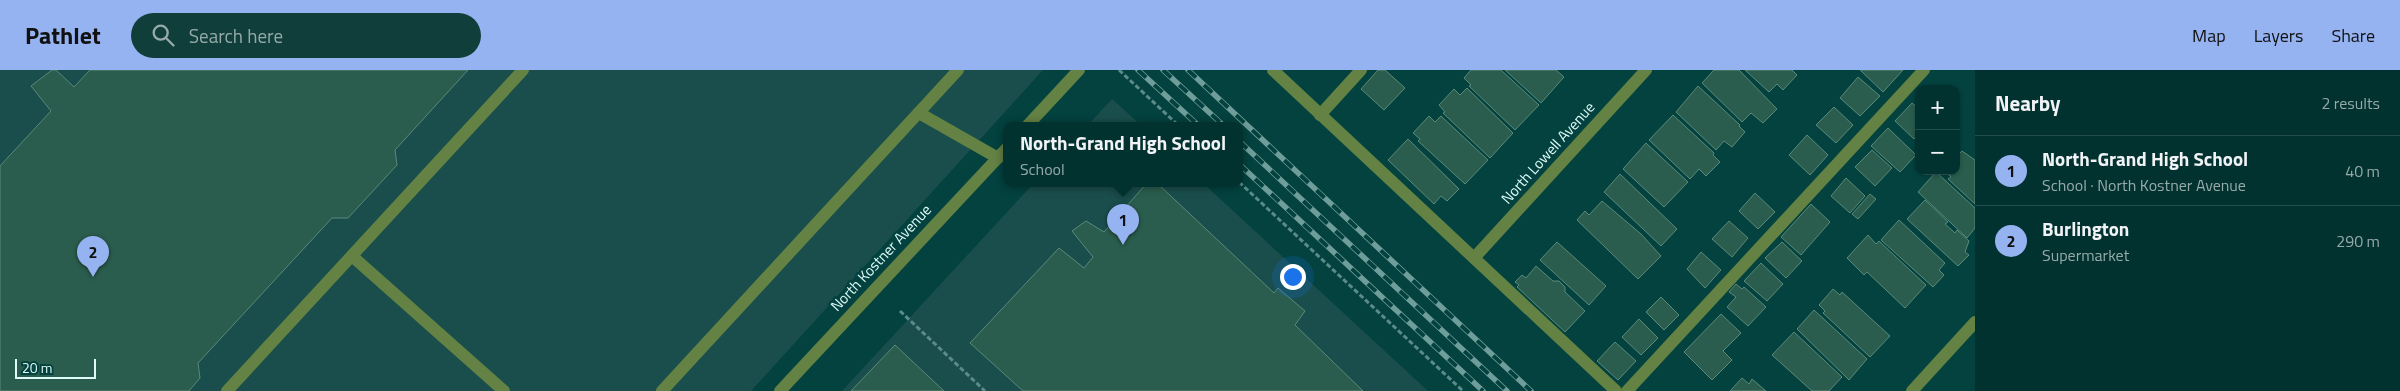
<!DOCTYPE html>
<meta charset="utf-8">
<style>
body{margin:0;font-family:"Titillium Web",sans-serif;background:#103e3b;color:#f1f3f6}
.controls{position:absolute;right:15px;top:15px;display:grid;overflow:hidden;border-radius:10px;box-shadow:0 1px 4px #0004}
.controls button{width:45px;height:45px;display:grid;place-items:center;padding:0;border:0;border-bottom:1px solid #234d4b;background:#02322f;color:#f1f3f6;font:25px sans-serif}
.scale{position:absolute;left:15px;bottom:12px;width:81px;box-sizing:border-box;padding-left:5px;border:2px solid #dffbf9;border-top:0;font-size:14px;line-height:18px;white-space:nowrap;color:#dffbf9;-webkit-text-stroke:4px #03423f;paint-order:stroke}
.you{position:absolute;left:1292px;top:206px;width:18px;height:18px;margin:-12px;border:4px solid #fff;border-radius:50%;background:#1a73e8;box-shadow:0 0 0 8px #1a73e833}
.badge{display:grid;place-items:center;width:32px;height:32px;border-radius:50%;background:#95b2f1;color:#111;font-size:16px;font-weight:700}
.pin{position:absolute;translate:-50% -41px;filter:drop-shadow(0 1px 2px #0008)}
.pin::after{content:'';position:absolute;top:26px;width:18px;height:15px;background:inherit;clip-path:polygon(0 0,100% 0,50% 100%)}
.popup{position:absolute;left:1003px;top:52px;width:240px;height:65px;box-sizing:border-box;display:grid;place-content:center;border-radius:10px;background:#02322f;filter:drop-shadow(0 1px 4px #0005);font-size:16px;white-space:nowrap;color:#96aaaa}
.popup b{font-size:19px;color:#f1f3f6}
.popup::after{content:'';position:absolute;left:50%;top:100%;margin-left:-10px;border:10px solid transparent;border-top-color:#02322f}
.list{margin:0;padding:0;list-style:none}
h2{display:flex;justify-content:space-between;align-items:center;height:65px;margin:0;padding:0 20px;font-size:21px}
h2 small{font-size:16px;font-weight:400;color:#96aaaa}
.list li{display:grid;grid-template-columns:32px 1fr auto;gap:15px;align-items:center;box-sizing:border-box;height:70px;padding:0 20px;border-top:1px solid #234d4b}
.list b{display:block;font-size:19px;white-space:nowrap}
.list p{margin:0;font-size:16px;white-space:nowrap;color:#96aaaa}
.list em{font-size:16px;font-style:normal;color:#96aaaa}
.icon{flex:none;width:28px;height:28px;fill:none;stroke:currentColor;stroke-width:2;stroke-linecap:round;stroke-linejoin:round}
.map{position:relative;flex:none;width:1975px;height:321px;overflow:hidden}
header{display:flex;align-items:center;gap:30px;box-sizing:border-box;height:70px;padding:0 25px;background:#95b2f1;color:#111}
header strong{font-size:24px}
nav{display:flex;gap:28px;margin-inline-start:auto;font-size:18px}
.search{width:350px;height:45px;background:#103e3b;display:flex;align-items:center;gap:12px;box-sizing:border-box;padding:0 18px;border-radius:28px;color:#96aaaa;font-size:19px}
main{display:flex}
aside{flex:1;background:#02322f}
.map>svg:first-child{display:block}
</style>
<header>
<strong>Pathlet</strong>
<div class="search"><svg class="icon" aria-label="search" viewBox="0 0 24 24"><circle cx="10" cy="10" r="6"/><path d="M15 15l6 6"/></svg>Search here</div>
<nav><a>Map</a><a>Layers</a><a>Share</a></nav>
</header>
<main>
<div class="map">
<svg width="1975" height="321" viewBox="0 0 1975 321">
<rect width="100%" height="100%" fill="#03423f"/>
<!-- built -->
<g fill="#1a4e4c">
<path d="M0 0H1043L751 321H0Z"/>
<path d="M1112 29 1142 56H1087Z"/>
<path d="M1033 114H1204L1428 321H842Z"/>
</g>
<!-- building -->
<g fill="#2a5d4d" stroke="#5a8a7a">
<path d="M52 0H56L74 17 90 0H468L395 80 397 95 348 148H332L198 293 200 308 189 321H0V96L51 41 31 16Z"/>
<path d="M1378 0H1385L1405 18 1384 40 1361 19Z"/>
<path d="M1471 0H1501L1539 35 1515 60 1469 16 1471 15 1464 8Z"/>
<path d="M1505 0H1556L1564 7 1541 33Z"/>
<path d="M1714 0H1739L1777 39 1763 53 1751 43 1742 52 1702 13Z"/>
<path d="M1745 0H1792L1797 5 1783 20 1777 14 1769 22Z"/>
<path d="M1860 0H1903L1883 22Z"/>
<path d="M1858 7 1880 26 1860 46 1840 28Z"/>
<path d="M1698 16 1740 55 1739 56 1745 62 1732 77 1724 71 1716 80 1676 42Z"/>
<path d="M1467 18 1513 63 1490 88 1443 43 1445 42 1439 35 1454 19 1460 25Z"/>
<path d="M1912 33 1919 39V64L1914 69 1895 51Z"/>
<path d="M1834 37 1853 55 1836 73 1816 55Z"/>
<path d="M1673 45 1714 83 1713 85 1720 92 1706 106 1699 99 1690 109 1649 70Z"/>
<path d="M1429 46 1435 52 1441 46 1488 90 1465 114 1418 71 1420 69 1413 63Z"/>
<path d="M1888 58 1916 85 1900 102 1871 76Z"/>
<path d="M1807 65 1828 85 1810 105 1789 85Z"/>
<path d="M1408 69 1459 119 1447 131 1441 126 1434 134 1388 90Z"/>
<path d="M1646 73 1688 112 1664 137 1623 99Z"/>
<path d="M1872 80 1892 98 1875 116 1855 97Z"/>
<path d="M1962 81 1975 90V134L1948 109 1951 107 1945 101H1956V87Z"/>
<path d="M1936 102 1975 138V158L1967 168 1918 122Z"/>
<path d="M1620 104 1677 159 1661 176 1604 122Z"/>
<path d="M1846 108 1865 126 1850 143 1831 126Z"/>
<path d="M1146 114H1158L1274 223 1278 218 1305 241 1295 255 1363 321H1023L970 273 1059 178 1084 198 1093 187 1072 161 1086 151 1104 162Z"/>
<path d="M1755 123 1775 142 1758 159 1739 141Z"/>
<path d="M1870 124 1876 129 1858 149 1852 144Z"/>
<path d="M1925 130 1948 152 1945 154 1955 163 1957 160 1969 171 1965 182 1969 185 1958 196 1907 149Z"/>
<path d="M1602 131 1641 164 1661 186 1638 209 1577 150 1585 141 1589 145Z"/>
<path d="M1811 134 1830 152 1801 185 1781 167Z"/>
<path d="M1899 150 1945 193 1939 200 1944 205 1933 217 1881 170Z"/>
<path d="M1729 151 1748 168 1732 187 1712 169Z"/>
<path d="M1868 165 1876 174 1879 171 1926 215 1905 238 1867 202 1864 205 1847 188Z"/>
<path d="M1557 172 1606 216 1589 235 1540 190Z"/>
<path d="M1782 172 1802 191 1786 208 1765 188Z"/>
<path d="M1701 182 1721 200 1705 218 1687 199Z"/>
<path d="M1761 193 1783 214 1767 231 1744 211Z"/>
<path d="M1536 196 1553 211H1559L1565 217V222L1585 241 1565 262 1517 217 1519 215 1515 212 1522 205 1526 208Z"/>
<path d="M1736 214 1742 219 1744 217 1766 237 1748 256 1727 237 1736 227 1729 222Z"/>
<path d="M1833 219 1840 225 1842 222 1890 266 1870 287 1823 243 1825 241 1819 235Z"/>
<path d="M1661 227 1679 245 1664 260 1646 242Z"/>
<path d="M1814 240 1867 289 1849 310 1797 259Z"/>
<path d="M1721 244 1741 263 1723 281 1732 290 1712 310 1684 282Z"/>
<path d="M1639 249 1658 268 1641 285 1622 267Z"/>
<path d="M1794 262 1842 307 1829 321H1812L1772 285Z"/>
<path d="M1615 272 1636 291 1618 310 1597 291Z"/>
<path d="M895 275 944 321H851Z"/>
<path d="M1742 308 1749 314 1752 309 1766 321H1730Z"/>
</g>
<g fill="none" stroke-linecap="round" stroke-linejoin="round">
<!-- path -->
<g stroke="#5a8b88" stroke-width="3" stroke-dasharray="5 2.5" stroke-linecap="butt">
<path d="M1119 0 1179 56"/>
<path d="M1239 112 1463 321"/>
<path d="M900 241 985 321"/>
</g>
<!-- minor -->
<g stroke="#638244" stroke-width="12">
<path d="M1273 0 1616 321"/>
<path d="M919 43 998 88"/>
<path d="M1320 45 1361 0"/>
<path d="M1027 56 1079 0"/>
<path d="M352 186 504 321"/>
<path d="M1474 188 1646 0"/>
<path d="M227 321 523 0"/>
<path d="M662 321 958 0"/>
<path d="M780 321 1007 78"/>
<path d="M1627 321 1924 0"/>
<path d="M1912 321 1975 252"/>
</g>
<defs>
<g id="rail">
<path d="M1138 0 1199 56"/>
<path d="M1163 0 1224 56"/>
<path d="M1188 0 1531 321"/>
<path d="M1239 71 1507 321"/>
<path d="M1239 94 1483 321"/>
</g>
</defs>
<!-- rail casing -->
<use href="#rail" stroke="#6f9d9a" stroke-width="5.5"/>
<!-- rail -->
<use href="#rail" stroke="#03423f" stroke-width="4" stroke-dasharray="11" stroke-linecap="butt"/>
</g>
<g text-anchor="middle" stroke-width="5" stroke-linejoin="round" paint-order="stroke">
<!-- street labels -->
<g font-size="15" fill="#dffbf9" stroke="#03423f">
<text transform="translate(1548 83) rotate(-48)" y="5">North Lowell Avenue</text>
<text transform="translate(881 188) rotate(-47)" y="5">North Kostner Avenue</text>
</g>
</g>
</svg>
<div class="controls">
<button>+</button>
<button>−</button>
</div>
<div class="scale">20 m</div>
<div class="you"></div>
<div class="pin badge" style="left:1123px;top:175px">1</div>
<div class="popup"><b>North-Grand High School</b>School</div>
<div class="pin badge" style="left:93px;top:207px">2</div>
</div>
<aside>
<h2>Nearby<small>2 results</small></h2>
<ul class="list">
<li><span class="badge">1</span><div><b>North-Grand High School</b><p>School · North Kostner Avenue</p></div><em>40 m</em></li>
<li><span class="badge">2</span><div><b>Burlington</b><p>Supermarket</p></div><em>290 m</em></li>
</ul>
</aside>
</main>
